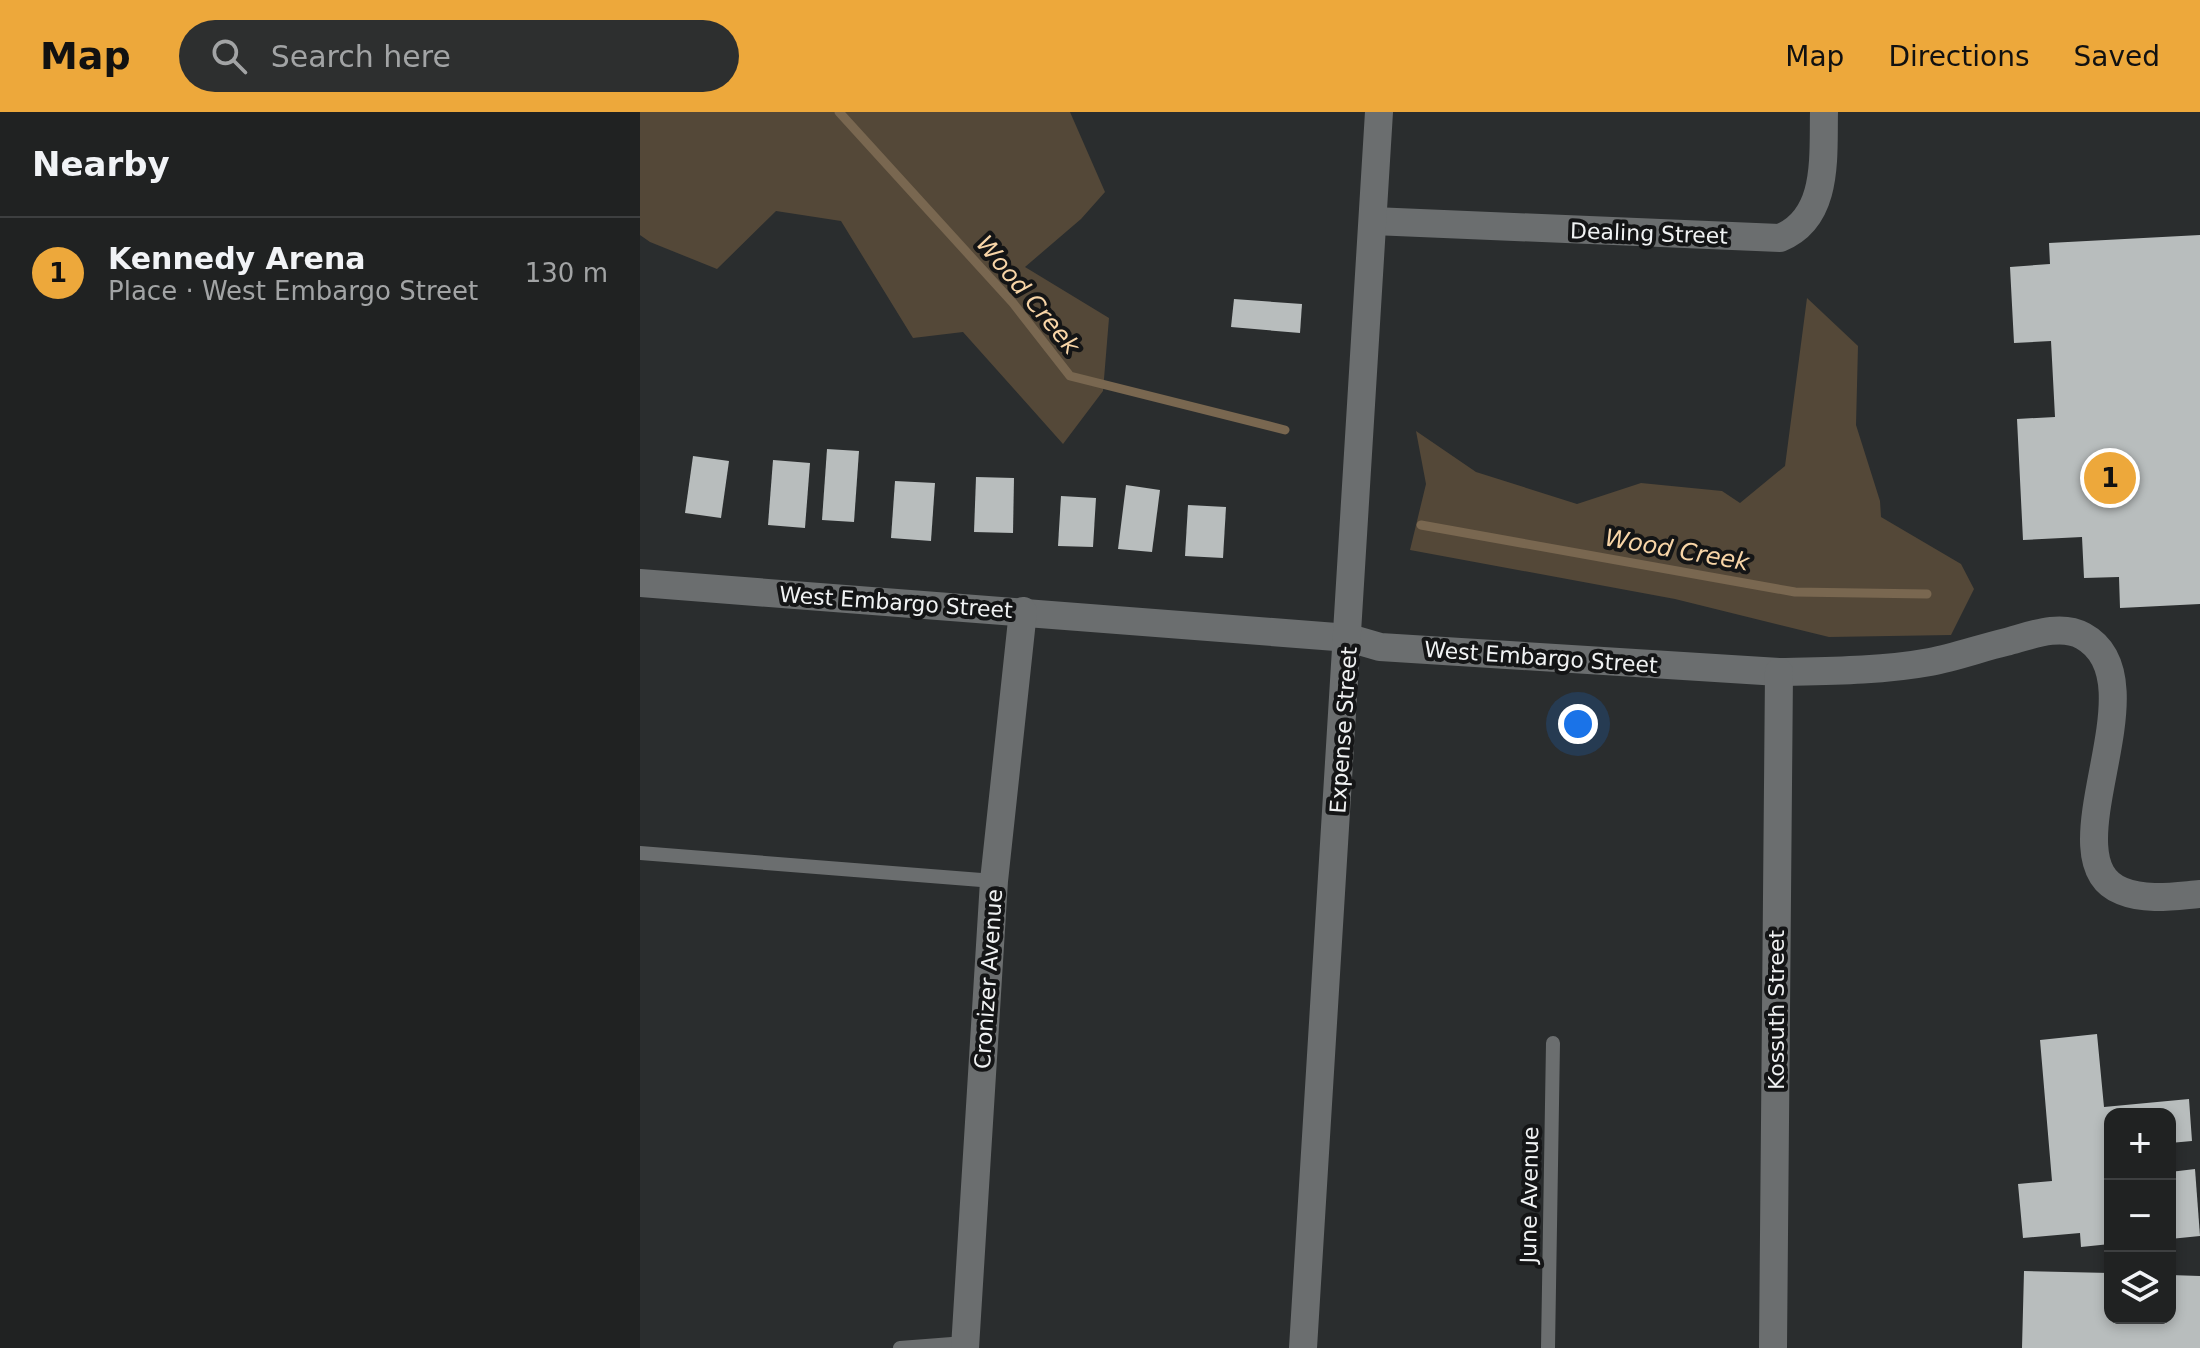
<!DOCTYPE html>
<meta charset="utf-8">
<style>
body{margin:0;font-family:"DejaVu Sans",sans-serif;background:#2d2f2f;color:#f1f3f6}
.controls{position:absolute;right:24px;bottom:24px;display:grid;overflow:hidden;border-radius:16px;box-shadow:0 4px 12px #0003}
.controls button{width:72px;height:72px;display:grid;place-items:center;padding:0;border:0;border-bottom:2px solid #3d3f40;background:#202222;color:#f1f3f6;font:40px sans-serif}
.you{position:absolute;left:938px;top:612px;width:28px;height:28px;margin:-20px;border:6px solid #fff;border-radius:50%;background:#1a73e8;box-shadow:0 0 0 12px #1a73e833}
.badge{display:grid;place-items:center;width:52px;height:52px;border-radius:50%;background:#eda83b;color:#111;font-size:26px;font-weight:700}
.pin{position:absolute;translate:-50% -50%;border:4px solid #fff;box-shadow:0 2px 8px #0006}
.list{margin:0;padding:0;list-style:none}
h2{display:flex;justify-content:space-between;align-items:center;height:104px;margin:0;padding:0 32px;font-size:34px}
h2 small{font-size:26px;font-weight:400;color:#a2a4a5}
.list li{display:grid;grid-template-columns:52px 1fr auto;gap:24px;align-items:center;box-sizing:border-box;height:112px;padding:0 32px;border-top:2px solid #3d3f40}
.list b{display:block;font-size:30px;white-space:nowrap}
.list p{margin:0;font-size:26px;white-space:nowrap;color:#a2a4a5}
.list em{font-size:26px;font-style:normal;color:#a2a4a5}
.icon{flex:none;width:44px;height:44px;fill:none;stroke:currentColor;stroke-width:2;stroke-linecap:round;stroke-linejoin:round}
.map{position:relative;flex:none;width:1560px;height:1236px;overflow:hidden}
header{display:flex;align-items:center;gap:48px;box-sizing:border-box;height:112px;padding:0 40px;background:#eda83b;color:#111}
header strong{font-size:38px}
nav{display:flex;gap:44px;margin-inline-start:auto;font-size:28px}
.search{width:560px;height:72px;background:#2d2f2f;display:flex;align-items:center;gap:20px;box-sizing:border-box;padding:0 28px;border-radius:44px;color:#a2a4a5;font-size:30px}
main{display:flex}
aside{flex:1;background:#202222}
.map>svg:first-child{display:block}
</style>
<header>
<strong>Map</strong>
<div class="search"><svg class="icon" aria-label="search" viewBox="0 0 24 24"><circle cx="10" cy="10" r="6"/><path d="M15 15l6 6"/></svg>Search here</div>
<nav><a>Map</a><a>Directions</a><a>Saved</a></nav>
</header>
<main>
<aside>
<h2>Nearby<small></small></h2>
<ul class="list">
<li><span class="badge">1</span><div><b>Kennedy Arena</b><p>Place · West Embargo Street</p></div><em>130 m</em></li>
</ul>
</aside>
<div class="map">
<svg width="1560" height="1236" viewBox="0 0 1560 1236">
<rect width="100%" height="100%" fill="#2a2d2e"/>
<!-- green -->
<g fill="#544838">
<path d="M0 0H430L465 80 441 107 385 155 469 206 463 279 423 332 323 220 273 226 201 109 136 99 77 157 10 130 0 123Z"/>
<path d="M1167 186 1218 234 1216 313 1240 389 1241 405 1321 452 1334 477 1311 523 1189 525 1035 487 770 438 786 372 776 319 836 360 937 392 1001 371 1082 379 1100 391 1145 354Z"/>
</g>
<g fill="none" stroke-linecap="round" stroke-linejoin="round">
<!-- stream -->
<g stroke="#796750" stroke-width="9">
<path d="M199 0 373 191 430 264 645 318"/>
<path d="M781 413 1155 480 1287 482"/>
</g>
</g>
<!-- building -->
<g fill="#b8bdbd">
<path d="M1560 123V492L1480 496 1479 465 1444 466 1442 425 1383 428 1377 307 1415 305 1411 229 1374 231 1370 155 1410 152 1409 131Z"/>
<path d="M594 187 662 192 660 221 591 215Z"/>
<path d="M187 337 219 339 214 410 182 408Z"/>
<path d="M53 344 89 349 81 406 45 401Z"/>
<path d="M133 348 170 351 165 416 128 413Z"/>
<path d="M336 365 374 366 373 421 334 420Z"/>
<path d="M255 369 295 371 291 429 251 426Z"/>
<path d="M486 373 520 378 512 440 478 437Z"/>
<path d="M421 384 456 386 453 435 418 434Z"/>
<path d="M548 393 586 395 583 446 545 444Z"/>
<path d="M1457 922 1464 995 1549 987 1552 1029 1530 1031V1002H1470V1037H1466L1470 1065V1132L1441 1135 1440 1121 1383 1126 1378 1072 1412 1069 1400 928Z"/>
<path d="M1555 1057 1560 1124 1530 1127V1060Z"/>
<path d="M1384 1159 1470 1161V1206H1530V1163L1560 1164V1236H1382Z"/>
</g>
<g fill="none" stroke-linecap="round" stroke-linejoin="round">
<!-- service -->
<g stroke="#6b6e6f" stroke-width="14">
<path d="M0 741 354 769"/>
<path d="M260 1236 325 1231"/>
<path d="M908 1236 913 931"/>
</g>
<!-- minor -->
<g stroke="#6b6e6f" stroke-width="28">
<path d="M733 109 1140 126C1189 106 1183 46 1184 0"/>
<path d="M0 471 709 526 740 535 1139 560C1189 559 1241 559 1290 550 1315 545 1341 536 1366 530 1389 524 1420 511 1443 524 1525 569 1403 748 1482 779 1506 789 1535 784 1560 782"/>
<path d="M325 1236 354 769 383 499"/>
<path d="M663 1236 739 0"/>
<path d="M1133 1236 1139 560"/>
</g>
</g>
<g text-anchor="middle" stroke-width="8" stroke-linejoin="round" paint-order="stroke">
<!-- street labels -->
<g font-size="22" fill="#f0f2f3" stroke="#141516">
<text transform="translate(1009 121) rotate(2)" y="8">Dealing Street</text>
<text transform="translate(256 490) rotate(4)" y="8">West Embargo Street</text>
<text transform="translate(901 545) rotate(4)" y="8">West Embargo Street</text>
<text transform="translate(703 618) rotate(-86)" y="8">Expense Street</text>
<text transform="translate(348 867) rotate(-86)" y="8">Cronizer Avenue</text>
<text transform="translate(1136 898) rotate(-90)" y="8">Kossuth Street</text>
<text transform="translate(889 1083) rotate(-89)" y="8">June Avenue</text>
</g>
<!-- water labels -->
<g font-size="24" font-style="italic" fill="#f8d5a7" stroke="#141516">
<text transform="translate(388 183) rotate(50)" y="8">Wood Creek</text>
<text transform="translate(1037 438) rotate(10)" y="8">Wood Creek</text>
</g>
</g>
</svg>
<div class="controls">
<button>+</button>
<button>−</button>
<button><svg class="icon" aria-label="layers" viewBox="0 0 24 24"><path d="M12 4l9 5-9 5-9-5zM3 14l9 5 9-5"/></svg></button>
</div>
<div class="you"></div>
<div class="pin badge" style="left:1470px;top:366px">1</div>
</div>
</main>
